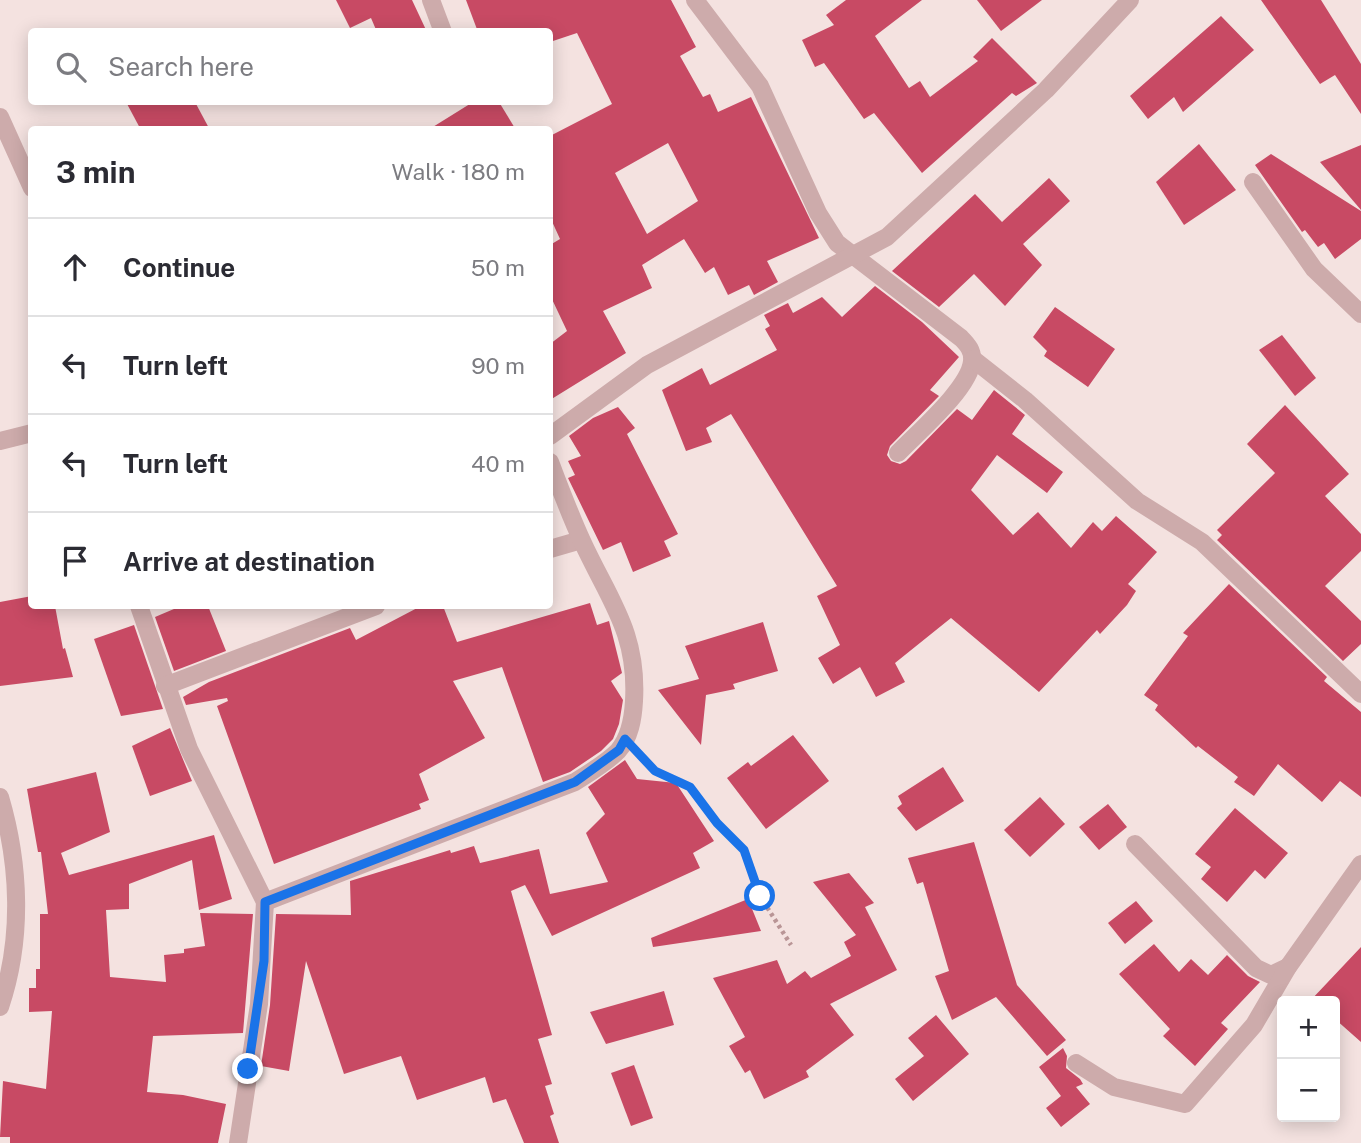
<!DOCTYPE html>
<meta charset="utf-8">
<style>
body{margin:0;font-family:"Public Sans",sans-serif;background:#f2f2f3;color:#2b2b33}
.controls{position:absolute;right:21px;bottom:21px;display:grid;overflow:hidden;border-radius:7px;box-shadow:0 4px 18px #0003}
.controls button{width:63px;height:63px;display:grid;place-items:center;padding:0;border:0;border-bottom:2px solid #e1e1e2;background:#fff;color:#2b2b33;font:35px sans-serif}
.stop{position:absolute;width:21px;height:21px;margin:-16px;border:5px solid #1a73e8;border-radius:50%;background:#fff}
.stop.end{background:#1a73e8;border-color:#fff;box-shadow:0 2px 7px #0008}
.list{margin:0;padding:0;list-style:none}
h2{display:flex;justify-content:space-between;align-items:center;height:91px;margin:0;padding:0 28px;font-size:30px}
h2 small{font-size:23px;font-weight:400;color:#7c7c81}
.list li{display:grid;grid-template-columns:46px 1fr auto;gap:21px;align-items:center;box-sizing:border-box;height:98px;padding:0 28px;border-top:2px solid #e1e1e2}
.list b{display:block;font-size:26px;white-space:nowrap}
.list em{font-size:23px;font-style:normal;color:#7c7c81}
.icon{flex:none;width:38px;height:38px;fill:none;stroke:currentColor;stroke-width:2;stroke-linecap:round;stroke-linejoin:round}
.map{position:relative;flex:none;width:1361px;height:1143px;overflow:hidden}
.search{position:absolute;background:#fff;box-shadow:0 4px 18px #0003;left:28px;top:28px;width:525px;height:77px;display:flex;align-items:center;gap:18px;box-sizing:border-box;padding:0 24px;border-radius:7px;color:#7c7c81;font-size:26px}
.panel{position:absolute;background:#fff;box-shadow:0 4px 18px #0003;left:28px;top:126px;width:525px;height:483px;border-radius:7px}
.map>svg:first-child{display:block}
</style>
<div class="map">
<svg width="1361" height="1143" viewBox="0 0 1361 1143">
<rect width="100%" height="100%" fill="#f4e2e0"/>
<!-- building -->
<g fill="#c84a64" fill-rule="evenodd">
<path d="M336 0H412L427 32H377L371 18 350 28Z"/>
<path d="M466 0H671L696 47 680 56 703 97 710 94 718 112 751 97 819 238 767 261 778 282 754 295 749 285 728 295 714 267 705 273 684 239 642 265 652 288 603 311 626 353 550 400V344L567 331 550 295V245L560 239 550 217V136L612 104 577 33 550 42V32H478ZM668 143 698 201 647 234 615 173Z"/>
<path d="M846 0H922L875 36 909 88 920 81 930 97 978 61 973 57 992 38 1037 83 1016 96 1012 93 922 173 874 113 864 119 824 63 815 67 802 40 834 25 826 15Z"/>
<path d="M977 0H1042L1001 31Z"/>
<path d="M1261 0H1321L1361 64V114L1335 75 1320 84Z"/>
<path d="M1221 16 1254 50 1183 112 1174 97 1148 119 1130 96Z"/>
<path d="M126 102H195L210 130H141Z"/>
<path d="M473 102H499L516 130H428Z"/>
<path d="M1199 144 1236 190 1184 225 1156 182Z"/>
<path d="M1361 145V210L1320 162Z"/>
<path d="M1271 154 1361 211V239L1335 259 1324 243 1318 247 1305 230 1302 232 1255 165Z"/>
<path d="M1049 178 1070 201 1023 244 1042 265 1005 306 974 274 939 307 892 271 975 194 1002 222Z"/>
<path d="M875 286 922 322 959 357 930 390 939 396 890 446 887 455 891 461 900 464 906 461 957 409 972 420 994 390 1025 415 1012 434 1063 472 1047 493 997 455 971 490 1013 535 1038 512 1071 548 1093 522 1102 531 1116 516 1157 552 1128 584 1136 591 1127 605 1100 634 1097 630 1039 692 951 618 895 663 905 682 876 697 860 667 833 684 818 658 840 645 817 596 837 586 731 414 706 428 712 442 686 451 662 390 702 368 710 385 777 350 765 329 770 326 764 315 788 303 793 313 822 297 842 317Z"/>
<path d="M1055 307 1115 349 1088 387 1044 356 1047 351 1033 337Z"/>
<path d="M1282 335 1316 378 1295 396 1259 350Z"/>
<path d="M1285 405 1349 474 1325 496 1361 534V551L1325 586 1361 621V644L1343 661 1217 540 1222 535 1217 530 1275 473 1247 444Z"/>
<path d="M618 407 635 428 627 434 678 534 664 541 671 556 633 572 621 542 603 550 568 478 575 475 568 461 581 456 569 436 593 418Z"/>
<path d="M1229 584 1327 677 1324 681 1361 712V797L1340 781 1322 802 1278 764 1254 796 1234 782 1238 777 1198 746 1196 748 1155 710 1158 705 1144 695 1188 636 1183 633Z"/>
<path d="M32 596V606H55L63 649 65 648 73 677 0 686V602Z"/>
<path d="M590 603 597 625 609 621 622 673 611 681 623 700 619 724 613 739 601 751 570 772 543 782 502 667 453 681 485 738 419 774 429 800 419 804 421 809 274 864 217 706 228 701 227 698 186 705 183 697 209 682 350 628 356 640 421 606H443L457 642Z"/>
<path d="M181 606H208L226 651 174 671 155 617Z"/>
<path d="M763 622 778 671 733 684 735 689 706 695 701 745 658 690 699 679 685 646Z"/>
<path d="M134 625 163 709 121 716 94 639Z"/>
<path d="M170 728 192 781 150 796 132 746Z"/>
<path d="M793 735 829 781 766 829 727 778 748 762 751 766Z"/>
<path d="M625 760 637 779 676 783 714 841 693 853 700 868 552 936 525 885 511 891 552 1035 538 1039 552 1084 545 1086 554 1114 550 1116 559 1143H524L506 1099 493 1103 485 1077 417 1100 401 1056 344 1074 306 961 289 1071 261 1066 270 1005 276 914 351 915 350 881 450 850 451 853 474 846 480 863 539 849 550 894 608 882 586 833 605 814 588 787Z"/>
<path d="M943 767 964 801 916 831 897 808 902 804 898 796Z"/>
<path d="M96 772 110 832 61 853 69 875 214 835 232 899 199 910 192 860 129 884V909L106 910 110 977 166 982 164 955 184 953V949L205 946 200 913 253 914 243 1033 153 1036 147 1092 183 1095 226 1104 218 1143H10V1137H0L3 1081 46 1089 52 1011 29 1012V988H36V969H40V914H48L41 852H38L27 789Z"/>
<path d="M1040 797 1065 824 1030 857 1004 830Z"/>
<path d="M1108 804 1127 827 1099 850 1079 827Z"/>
<path d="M1235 808 1288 853 1265 879 1255 870 1227 902 1201 879 1211 867 1195 854Z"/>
<path d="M974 842 1017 985 1066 1040 1047 1056 996 997 952 1020 935 976 949 971 923 882 917 884 908 858Z"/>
<path d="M849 873 874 903 865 907 897 970 830 1004 854 1035 806 1071 809 1077 764 1099 750 1070 745 1073 729 1046 745 1037 713 978 777 960 787 984 805 971 811 978 851 956 844 942 856 935 813 882Z"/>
<path d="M748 899 761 931 653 947 651 938Z"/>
<path d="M1136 901 1153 921 1125 944 1108 923Z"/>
<path d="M1154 944 1179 972 1191 959 1208 975 1227 955 1248 976 1260 982 1221 1023 1228 1029 1195 1066 1163 1036 1170 1029 1119 974Z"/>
<path d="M1361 947V1042L1335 1019V1001H1310Z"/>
<path d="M664 991 674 1025 606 1044 590 1012Z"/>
<path d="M936 1015 969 1054 913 1101 895 1079 924 1056 908 1038Z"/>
<path d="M1063 1048 1067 1056 1066 1068 1080 1079 1083 1084 1076 1087 1090 1104 1061 1127 1046 1108 1061 1096 1039 1067Z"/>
<path d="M634 1065 653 1118 631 1126 611 1073Z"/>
</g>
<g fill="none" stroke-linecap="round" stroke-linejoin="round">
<!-- path -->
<path stroke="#b99596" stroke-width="4.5" stroke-dasharray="3.5 3.5" stroke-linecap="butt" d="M642 757 655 771 690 787 717 823 744 850 760 896 791 945"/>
<!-- street -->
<g stroke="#cdabab" stroke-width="18">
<path d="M431 0 443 32"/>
<path d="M695 0 760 86 818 213 837 243 961 338C968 345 973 351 972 361 970 388 917 433 898 453"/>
<path d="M0 117 32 188"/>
<path d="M1253 182 1314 269 1361 314"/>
<path d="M973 359 1025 400 1137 501 1202 542 1361 694"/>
<path d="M550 436 647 365 887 237 1046 90 1130 0"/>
<path d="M0 441 32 433"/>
<path d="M550 549 581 540"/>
<path d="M139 606 189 749 265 902 259 1004 238 1143"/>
<path d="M165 686 376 606"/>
<path d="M0 797C20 865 23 939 0 1007"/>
<path d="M1135 844 1256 968 1271 975 1288 967"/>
<path d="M265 902 575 782C589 773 606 763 618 751 630 737 633 719 634 701 638 632 609 600 582 541 570 515 560 488 550 462"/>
<path d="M1076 1063 1114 1087 1185 1104 1254 1025 1288 967 1361 864"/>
</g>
</g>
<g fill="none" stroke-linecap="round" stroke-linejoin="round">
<!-- route -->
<path stroke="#1a73e8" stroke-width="9" d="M248 1069 264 961 265 902 575 782 619 750 625 739 655 771 690 787 717 823 744 850 760 896"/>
</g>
</svg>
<div class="controls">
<button>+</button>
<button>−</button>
</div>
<div class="stop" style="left:760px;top:896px"></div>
<div class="stop end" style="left:248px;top:1069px"></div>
<div class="search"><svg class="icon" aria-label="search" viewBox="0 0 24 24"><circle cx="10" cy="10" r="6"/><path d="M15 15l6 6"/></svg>Search here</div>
<section class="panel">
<h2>3 min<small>Walk · 180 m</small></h2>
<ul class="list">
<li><svg class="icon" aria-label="ahead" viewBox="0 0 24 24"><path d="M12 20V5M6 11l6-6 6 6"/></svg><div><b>Continue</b></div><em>50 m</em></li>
<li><svg class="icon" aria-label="left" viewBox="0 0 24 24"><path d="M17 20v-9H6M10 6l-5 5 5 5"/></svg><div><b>Turn left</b></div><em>90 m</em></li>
<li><svg class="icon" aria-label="left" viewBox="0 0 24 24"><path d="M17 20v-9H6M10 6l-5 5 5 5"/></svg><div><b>Turn left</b></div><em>40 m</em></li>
<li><svg class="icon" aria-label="arrive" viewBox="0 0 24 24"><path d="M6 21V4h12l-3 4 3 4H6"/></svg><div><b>Arrive at destination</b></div></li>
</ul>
</section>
</div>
